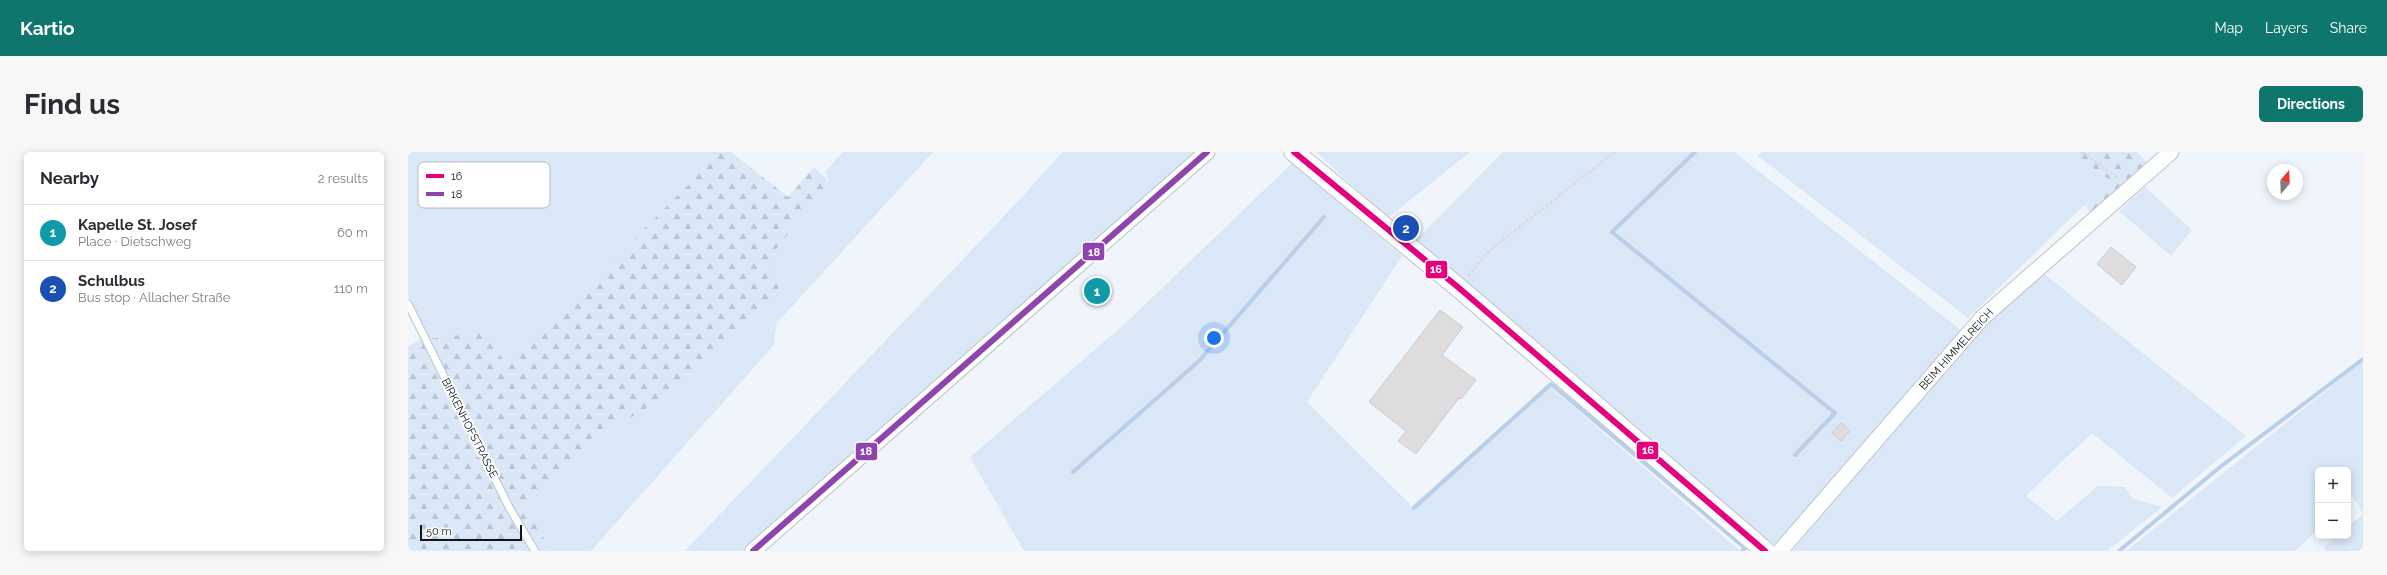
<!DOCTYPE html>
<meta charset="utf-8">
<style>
body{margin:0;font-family:Raleway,sans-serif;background:#f7f7f7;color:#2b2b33}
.controls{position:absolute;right:12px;bottom:12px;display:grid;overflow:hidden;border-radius:6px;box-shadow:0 2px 10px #0003}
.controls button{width:36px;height:36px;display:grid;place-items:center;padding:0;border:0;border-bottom:1px solid #e1e1e2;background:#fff;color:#2b2b33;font:20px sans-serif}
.compass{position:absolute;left:1859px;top:12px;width:36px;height:36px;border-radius:50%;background:#fff;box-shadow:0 2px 10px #0003;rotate:19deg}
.scale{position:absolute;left:12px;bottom:10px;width:102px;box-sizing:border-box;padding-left:4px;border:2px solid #10151b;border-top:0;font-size:11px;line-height:14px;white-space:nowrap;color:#10151b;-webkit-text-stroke:3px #fff;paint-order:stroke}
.you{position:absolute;left:806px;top:186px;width:14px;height:14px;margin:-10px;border:3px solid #fff;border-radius:50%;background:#1a73e8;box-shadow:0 0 0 6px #1a73e833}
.badge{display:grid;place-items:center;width:26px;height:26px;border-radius:50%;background:#0f766e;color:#fff;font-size:13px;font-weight:700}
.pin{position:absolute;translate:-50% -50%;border:2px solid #fff;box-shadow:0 1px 4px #0006}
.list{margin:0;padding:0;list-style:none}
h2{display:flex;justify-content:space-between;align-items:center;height:52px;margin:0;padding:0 16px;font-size:17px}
h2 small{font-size:13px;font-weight:400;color:#7c7c81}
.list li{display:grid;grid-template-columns:26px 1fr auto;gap:12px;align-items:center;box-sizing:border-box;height:56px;padding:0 16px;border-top:1px solid #e1e1e2}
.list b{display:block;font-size:15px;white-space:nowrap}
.list p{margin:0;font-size:13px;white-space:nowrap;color:#7c7c81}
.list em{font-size:13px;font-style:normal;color:#7c7c81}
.map{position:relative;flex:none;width:1955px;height:399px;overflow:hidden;border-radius:6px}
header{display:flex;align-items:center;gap:24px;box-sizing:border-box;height:56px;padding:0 20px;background:#0f766e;color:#fff}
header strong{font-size:19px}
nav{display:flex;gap:22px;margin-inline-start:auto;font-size:14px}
.intro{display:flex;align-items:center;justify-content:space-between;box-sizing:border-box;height:96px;padding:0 24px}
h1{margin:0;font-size:28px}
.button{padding:10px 18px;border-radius:6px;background:#0f766e;color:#fff;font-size:14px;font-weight:700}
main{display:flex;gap:24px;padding:0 24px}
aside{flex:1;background:#fff;border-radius:6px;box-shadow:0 2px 10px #0003}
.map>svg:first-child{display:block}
</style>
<header>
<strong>Kartio</strong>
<nav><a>Map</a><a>Layers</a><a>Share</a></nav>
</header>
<div class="intro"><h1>Find us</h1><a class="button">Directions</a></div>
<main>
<aside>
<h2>Nearby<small>2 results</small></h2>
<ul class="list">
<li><span class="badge" style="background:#0f9aa8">1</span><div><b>Kapelle St. Josef</b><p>Place · Dietschweg</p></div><em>60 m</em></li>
<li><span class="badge" style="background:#1a4fb4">2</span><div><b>Schulbus</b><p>Bus stop · Allacher Straße</p></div><em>110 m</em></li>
</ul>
</aside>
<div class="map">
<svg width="1955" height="399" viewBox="0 0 1955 399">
<defs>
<pattern id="forest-firs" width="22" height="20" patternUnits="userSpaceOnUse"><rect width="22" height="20" fill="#d9e7f7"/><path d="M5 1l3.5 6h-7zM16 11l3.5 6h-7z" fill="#b9c5d3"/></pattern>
</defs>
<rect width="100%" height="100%" fill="#f0f5fb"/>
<!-- grass -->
<g fill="#d9e7f7">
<path d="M0 0H313L99 215 78 180 22 188 0 145Z"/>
<path d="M435 0H525L369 171 365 194 183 399H142L121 354 182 290 277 233 360 106 421 30 417 20Z"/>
<path d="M654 0H790L338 399H277L617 42Z"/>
<path d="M908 0H1062L980 66Z"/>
<path d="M1095 0H1326L1554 179 1367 393 1051 136 1006 90Z"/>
<path d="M1353 0H1661L1702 28 1560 166 1350 4Z"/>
<path d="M884 11 994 104 899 250 1004 354 1140 233 1332 399H616L562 305 720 169Z"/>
<path d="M1737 35 1784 78 1763 104 1711 59Z"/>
<path d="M1635 121 1838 284 1764 346 1684 281 1618 344 1649 369 1690 334 1717 335 1724 346 1754 355 1699 399H1384L1580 169Z"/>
<path d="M1955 209V362L1944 344 1940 348V318H1910V377L1887 399H1718Z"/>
<path d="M1955 362V399H1918L1915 396 1929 384H1940V375Z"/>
</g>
<!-- forest -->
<g fill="url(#forest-firs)">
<path d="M313 0H323L380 45 406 15 421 30 361 106 371 136 277 233 182 290 121 354 142 399H0V195L11 188 78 180 99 214Z"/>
<path d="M1661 0H1729L1742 14 1687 67 1677 53 1702 28Z"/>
</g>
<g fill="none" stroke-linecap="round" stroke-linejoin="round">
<!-- stream -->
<g stroke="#b9cfe9" stroke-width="4">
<path d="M1287 0 1204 80 1427 261 1387 303"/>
<path d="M665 320 791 209 916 65"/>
<path d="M1006 356 1143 232 1337 396 1334 399"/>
<path d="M1711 399 1812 315 1955 207"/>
</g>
</g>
<!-- building -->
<g fill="#dedcdd" stroke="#cccbcc">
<path d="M1703 95 1728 115 1714 133 1689 112Z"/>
<path d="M1032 158 1055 175 1034 203 1068 228 1053 247 1051 246 1008 302 990 289 998 279 961 250Z"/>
<path d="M1433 271 1442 279 1433 289 1424 281Z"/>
</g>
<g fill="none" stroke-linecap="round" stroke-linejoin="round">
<defs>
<path id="service" d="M0 152 102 357 127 399"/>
<g id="minor">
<path d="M345 399 799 0"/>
<path d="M1372 399 1574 166 1763 0"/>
</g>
<path id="tertiary" d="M886 0 1051 136 1357 399"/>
</defs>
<!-- service casing -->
<use href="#service" stroke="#bec2c8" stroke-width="9"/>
<!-- minor casing -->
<use href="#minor" stroke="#bec2c8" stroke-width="17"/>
<!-- tertiary casing -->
<use href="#tertiary" stroke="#bec2c8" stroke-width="21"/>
<!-- path -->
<g stroke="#d8dadc" stroke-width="2.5" stroke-dasharray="3 2" stroke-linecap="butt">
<path d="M1674 0 1711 27"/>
<path d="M1060 124 1082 98 1207 0"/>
</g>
<!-- service -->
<use href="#service" stroke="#fdfefe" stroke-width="7"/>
<!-- minor -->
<use href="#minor" stroke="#fdfefe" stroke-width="15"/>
<!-- tertiary -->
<use href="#tertiary" stroke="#fdfefe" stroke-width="19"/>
<defs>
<path id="bus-1" d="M886 0 1051 136 1357 399"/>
<path id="bus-2" d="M345 399 799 0"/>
</defs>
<!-- bus-1 casing -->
<use href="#bus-1" stroke="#fff" stroke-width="9"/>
<!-- bus-2 casing -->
<use href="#bus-2" stroke="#fff" stroke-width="9"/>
<!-- bus-1 -->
<use href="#bus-1" stroke="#e5007d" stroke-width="6"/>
<!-- bus-2 -->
<use href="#bus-2" stroke="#8e44ad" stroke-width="6"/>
</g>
<g text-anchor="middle" stroke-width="4" stroke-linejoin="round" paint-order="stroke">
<!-- street labels -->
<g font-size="11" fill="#10151b" stroke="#fff">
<text transform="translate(1548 197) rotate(-48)" y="4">BEIM HIMMELREICH</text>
<text transform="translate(62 276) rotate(63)" y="4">BIRKENHOFSTRASSE</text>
</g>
</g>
<!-- legend -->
<rect x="10" y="10" width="132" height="46" rx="6" fill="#fff" stroke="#b7b9bb" stroke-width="1"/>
<rect x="18" y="22" width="18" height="4" fill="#e5007d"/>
<rect x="18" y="40" width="18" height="4" fill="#8e44ad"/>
<g font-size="11" fill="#10151b">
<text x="43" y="28">16</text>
<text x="43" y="46">18</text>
</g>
<g stroke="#fff" stroke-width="1.5">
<rect x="674" y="90" width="23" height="19" rx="4" fill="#8e44ad"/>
<rect x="1017" y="108" width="23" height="19" rx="4" fill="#e5007d"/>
<rect x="1228" y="289" width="23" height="19" rx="4" fill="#e5007d"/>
<rect x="447" y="290" width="23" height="19" rx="4" fill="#8e44ad"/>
</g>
<g font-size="11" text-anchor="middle" font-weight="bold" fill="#fff">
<text x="686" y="104">18</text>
<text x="1028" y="121">16</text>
<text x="1240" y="302">16</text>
<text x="458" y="303">18</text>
</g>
</svg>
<div class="controls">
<button>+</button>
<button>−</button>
</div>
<svg class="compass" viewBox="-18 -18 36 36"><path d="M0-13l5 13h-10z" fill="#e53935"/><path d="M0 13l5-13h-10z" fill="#7c7c81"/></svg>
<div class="scale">50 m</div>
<div class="you"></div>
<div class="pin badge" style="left:689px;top:139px;background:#0f9aa8">1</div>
<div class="pin badge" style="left:998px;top:76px;background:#1a4fb4">2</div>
</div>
</main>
